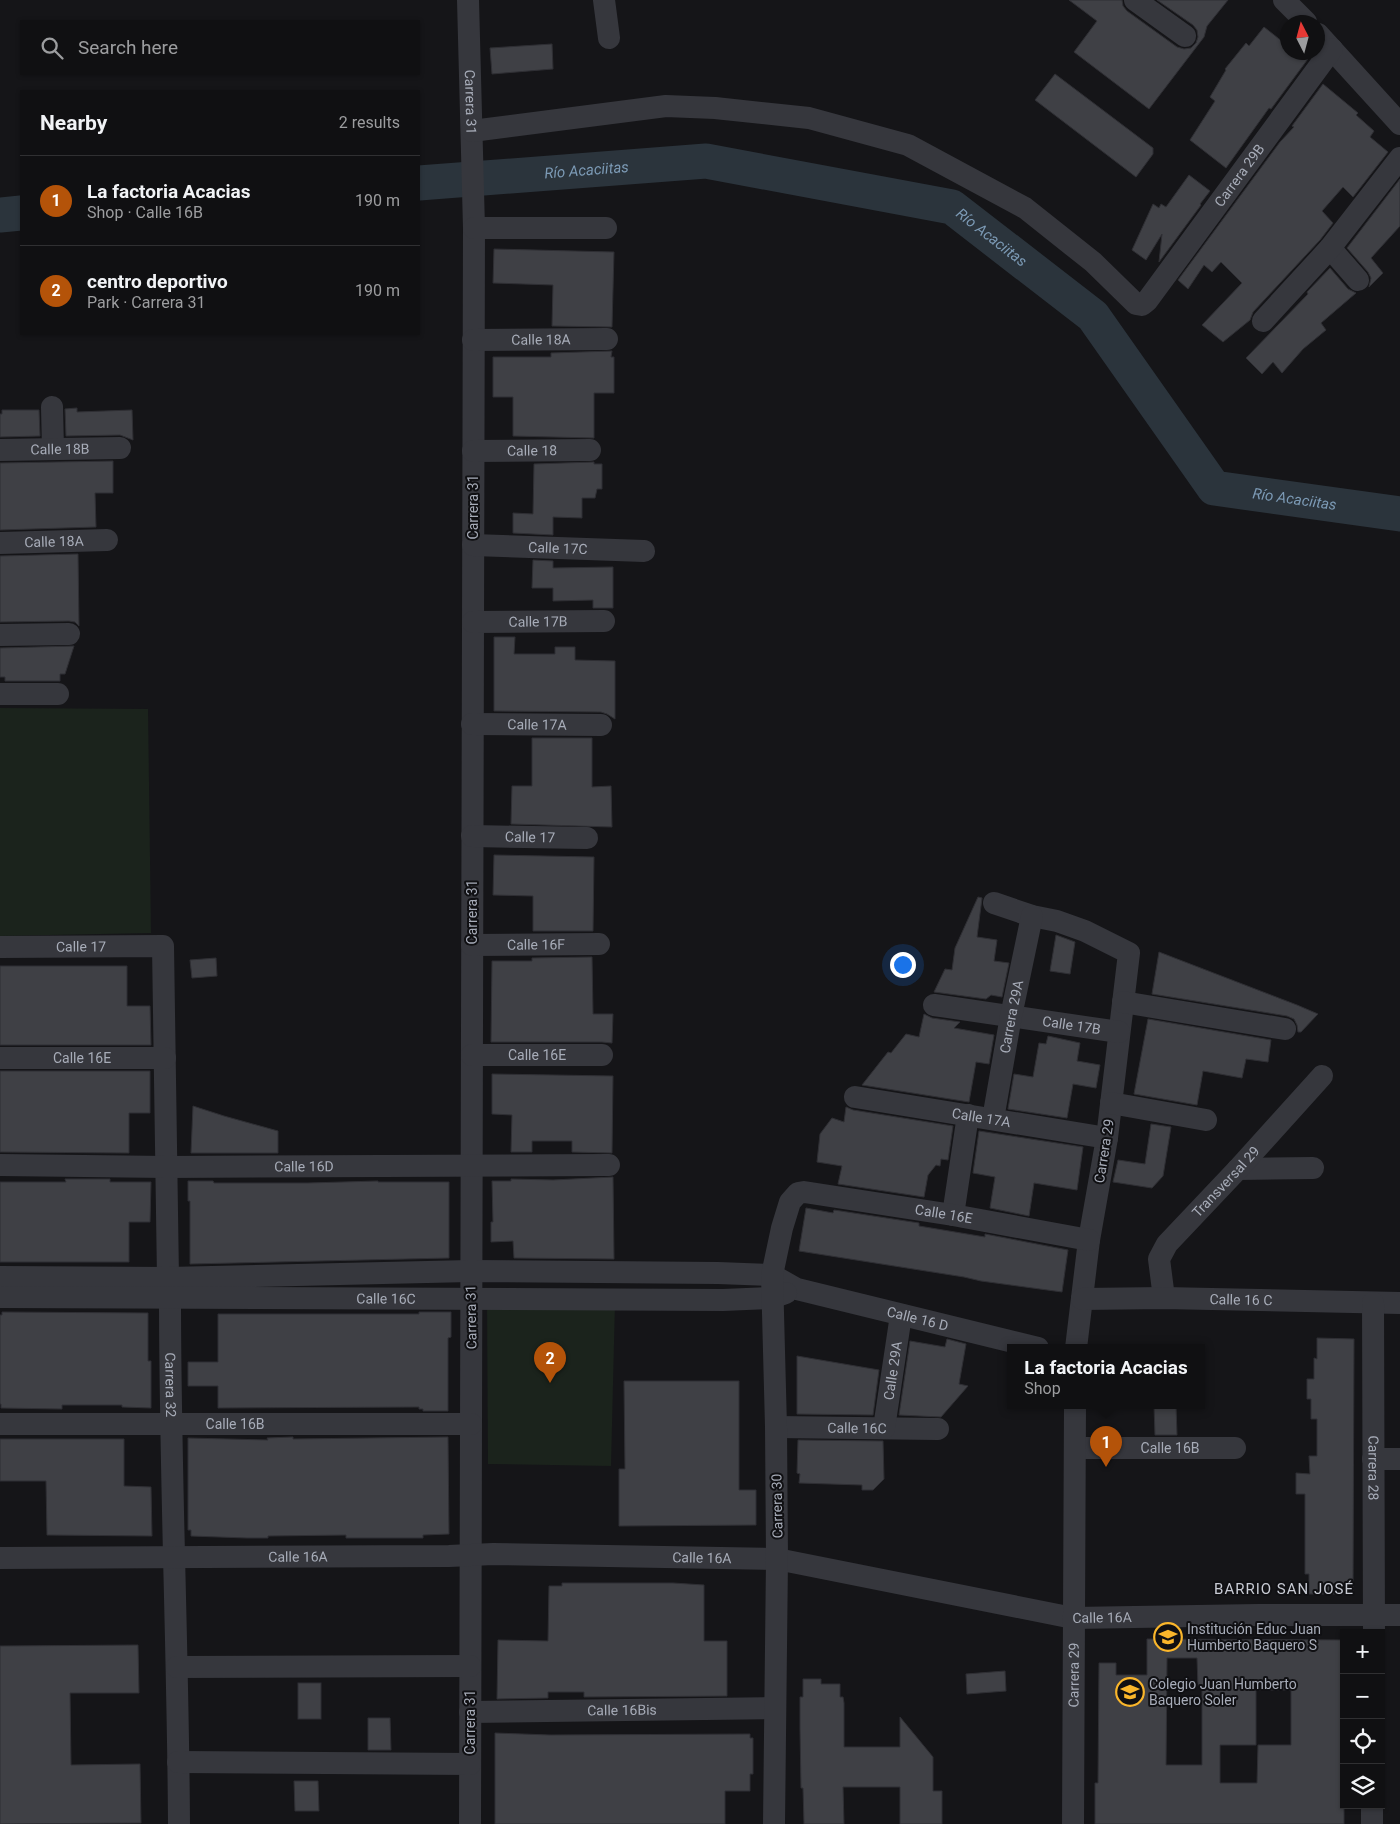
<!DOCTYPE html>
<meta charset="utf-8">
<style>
body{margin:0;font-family:Roboto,sans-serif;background:#19191b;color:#f1f3f6}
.controls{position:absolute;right:15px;bottom:15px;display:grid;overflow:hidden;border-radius:0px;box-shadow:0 1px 4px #0004}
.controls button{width:45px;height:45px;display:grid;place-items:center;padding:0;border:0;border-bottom:1px solid #303032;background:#101012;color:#f1f3f6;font:25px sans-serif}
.compass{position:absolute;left:1280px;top:15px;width:45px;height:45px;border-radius:50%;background:#101012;box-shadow:0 1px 4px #0004;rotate:354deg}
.you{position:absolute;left:902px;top:964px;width:18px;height:18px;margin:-12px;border:4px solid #fff;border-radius:50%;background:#1a73e8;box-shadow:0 0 0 8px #1a73e833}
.badge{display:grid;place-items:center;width:32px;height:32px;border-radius:50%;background:#b45309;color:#fff;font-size:16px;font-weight:700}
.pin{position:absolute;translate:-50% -41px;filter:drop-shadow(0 1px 2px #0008)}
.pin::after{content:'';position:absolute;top:26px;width:18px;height:15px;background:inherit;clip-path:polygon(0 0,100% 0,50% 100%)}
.popup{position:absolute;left:1007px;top:1344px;width:198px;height:65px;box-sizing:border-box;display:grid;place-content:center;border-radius:0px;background:#101012;filter:drop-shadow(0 1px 4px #0005);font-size:16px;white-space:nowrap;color:#9c9d9f}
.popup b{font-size:19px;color:#f1f3f6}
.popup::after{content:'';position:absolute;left:50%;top:100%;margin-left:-10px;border:10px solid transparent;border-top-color:#101012}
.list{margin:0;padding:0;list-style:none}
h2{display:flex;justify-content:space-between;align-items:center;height:65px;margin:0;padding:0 20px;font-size:21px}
h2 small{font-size:16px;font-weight:400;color:#9c9d9f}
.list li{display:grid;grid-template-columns:32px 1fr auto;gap:15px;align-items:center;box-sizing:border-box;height:90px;padding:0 20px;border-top:1px solid #303032}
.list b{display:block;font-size:19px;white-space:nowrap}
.list p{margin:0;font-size:16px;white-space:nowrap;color:#9c9d9f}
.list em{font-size:16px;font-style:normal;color:#9c9d9f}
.icon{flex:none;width:28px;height:28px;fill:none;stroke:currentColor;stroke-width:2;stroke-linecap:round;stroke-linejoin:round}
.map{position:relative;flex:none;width:1400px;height:1824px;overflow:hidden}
.search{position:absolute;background:#101012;box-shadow:0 1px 4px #0004;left:20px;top:20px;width:400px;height:55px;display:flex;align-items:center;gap:12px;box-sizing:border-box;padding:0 18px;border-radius:0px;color:#9c9d9f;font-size:19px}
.panel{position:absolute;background:#101012;box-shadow:0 1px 4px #0004;left:20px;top:90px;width:400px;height:245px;border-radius:0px}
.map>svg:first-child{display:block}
</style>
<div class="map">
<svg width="1400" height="1824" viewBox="0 0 1400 1824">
<rect width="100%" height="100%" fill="#151518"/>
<!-- green -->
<g fill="#1b231c">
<path d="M0 708 148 709 151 933 0 936Z"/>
<path d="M487 1300 615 1302 611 1466 488 1464Z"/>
</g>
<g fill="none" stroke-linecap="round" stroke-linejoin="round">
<!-- river -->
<g stroke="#2b343c" stroke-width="35">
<path id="s1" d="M419 183 706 161 952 207 1093 316 1214 488 1400 514"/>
<path d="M0 215 21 213"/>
</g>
</g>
<!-- building -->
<g fill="#3f4045" stroke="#2f2f34" fill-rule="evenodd">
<path d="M1069 0H1122L1123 6 1127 11 1177 47 1184 49 1191 48 1196 43 1198 37 1197 30 1193 25 1157 0H1228L1207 26 1204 37 1149 109 1074 52 1097 21Z"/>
<path d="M1264 27 1288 46V52H1313L1271 109 1269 108 1226 168 1190 140 1215 101 1210 97 1226 70 1225 69 1246 43 1249 46Z"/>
<path d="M552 44 553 69 492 74 490 48Z"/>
<path d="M1055 74 1153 148V154L1136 177 1035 100Z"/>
<path d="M1323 84 1358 113 1356 115 1374 131 1370 137 1388 152 1353 197 1343 187 1322 211 1333 223 1320 240 1253 312 1250 320 1223 342 1202 325 1242 283 1221 262 1212 272 1204 265 1188 289 1178 280 1280 142 1294 127 1292 126Z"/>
<path d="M1189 175 1210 191 1200 204 1201 205 1159 262 1162 234 1146 260 1132 250 1153 204 1159 208 1161 204 1166 207Z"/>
<path d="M1400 179V226L1371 258 1383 273 1369 287 1371 278 1368 272 1347 248Z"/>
<path d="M494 249 614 252 612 327 552 326 553 285 493 283Z"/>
<path d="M1330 268 1348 289 1356 293 1321 323 1326 330 1303 349 1282 373 1273 362 1262 374 1246 358 1308 294 1307 292Z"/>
<path d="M612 351 611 357H614V393H594V438L513 436V397H493V357H551V353Z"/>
<path d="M77 408V412L132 410 133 440 120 435 66 436 65 409Z"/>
<path d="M2 410H39L40 436 0 437V414H2Z"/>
<path d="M113 461V493H95L96 527 0 530V463Z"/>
<path d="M594 462V464H602V489H597L595 498H582V518L553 517V535L513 533V513L533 514 534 464Z"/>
<path d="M78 554 79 626 75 622 69 621 0 622V556Z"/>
<path d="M533 560 553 561V568L613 567V608H593V600L553 601V588H532Z"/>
<path d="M494 637H515L514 654H555V647H575V660L615 661V719L607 714 601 712 494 711Z"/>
<path d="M74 646 65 674H60V681H5V677H0V648Z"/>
<path d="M532 738H592V787L611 786 612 827 511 824 512 786H532Z"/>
<path d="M494 855 594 857 593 931H533V896L493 895Z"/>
<path d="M978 897 982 898 977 937 997 940 994 961 1009 963 1002 997 991 995 986 999 934 992 945 969 952 970 955 948Z"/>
<path d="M1056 935 1075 942 1070 974 1050 971Z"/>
<path d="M1159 952 1297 1005 1318 1014 1301 1032H1298L1297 1025 1294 1019 1287 1016 1152 994Z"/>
<path d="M592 957 593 1014H613L612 1043 602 1042H491L492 961H532V958Z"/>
<path d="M216 958 217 976 192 978 190 960Z"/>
<path d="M0 966H127V1006H150L151 1045H0Z"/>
<path d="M924 1014 932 1018 960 1022 954 1028 994 1035 989 1064 976 1062 969 1102 862 1085 888 1052 891 1053 906 1034 919 1037Z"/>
<path d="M1148 1019 1271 1040 1268 1062 1246 1059 1242 1078 1203 1071 1197 1105 1134 1094Z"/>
<path d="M1048 1036 1080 1043 1077 1061 1100 1065 1096 1088 1073 1084 1067 1118 1008 1109 1014 1074 1033 1077 1039 1043 1046 1044Z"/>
<path d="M0 1071H150V1113H129V1153L0 1152Z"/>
<path d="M492 1074 613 1076 612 1153 572 1152V1141H532V1152H511L512 1115 492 1114Z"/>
<path d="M193 1106 224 1116 278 1131V1153H191Z"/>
<path d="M846 1107 853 1110 953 1126 948 1160 941 1159 940 1166 936 1165 928 1175 924 1197 838 1184 842 1166 817 1162 820 1134 832 1118 844 1122Z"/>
<path d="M1151 1124 1171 1127 1163 1176 1152 1188 1113 1182 1118 1160 1145 1164Z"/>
<path d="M979 1131 1083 1147 1077 1190 1034 1183 1029 1216 990 1208 995 1177 973 1173Z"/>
<path d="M613 1177 614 1259 514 1258 513 1241 491 1242V1222H493L492 1181H511V1179L553 1180Z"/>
<path d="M65 1179H110V1182H151L150 1222H129V1262H0V1182H66Z"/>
<path d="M188 1181H213L214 1183H308L378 1181V1182H449V1258L190 1264V1201H188Z"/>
<path d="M806 1208 833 1213 834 1210 919 1223V1226L985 1237V1234L1068 1250 1062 1292 981 1281 964 1277 799 1251Z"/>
<path d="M2 1312 148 1313V1361H151V1408L122 1407V1405H62V1409L1 1408V1404H0V1315H2Z"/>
<path d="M419 1312H451V1337L448 1338V1411H423V1409H419V1407L218 1408V1386H188V1362H218V1314H419Z"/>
<path d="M1317 1338 1354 1339 1353 1594H1309V1574H1305V1494H1296V1473L1310 1474 1309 1456H1317V1419H1311V1399H1307V1379H1314V1358L1317 1359Z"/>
<path d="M947 1339 966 1344 959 1384 968 1386 941 1417 899 1415 910 1341 945 1347Z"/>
<path d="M797 1356 879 1370 873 1415 797 1414Z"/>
<path d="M624 1381H739V1490H756V1525L619 1526V1469H625Z"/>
<path d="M1154 1406H1176L1177 1435H1155Z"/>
<path d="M293 1437V1439L448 1437 449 1534 423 1535V1538H346V1535L268 1536V1538H247L191 1536V1530H188V1438L268 1440 267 1438Z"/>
<path d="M0 1439H124V1486L151 1487 152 1536 47 1535 46 1481H0Z"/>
<path d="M798 1440 883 1441 884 1479 873 1490H862V1485L799 1483 800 1474 797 1473Z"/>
<path d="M562 1583H673L704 1585V1641H727V1696L584 1697V1692H548V1698L497 1699 498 1640 548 1641 549 1586H562Z"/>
<path d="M1147 1639 1344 1640V1824H1095V1783H1098L1099 1663H1116V1675H1147ZM1167 1658H1197L1198 1686H1202V1765H1166ZM1256 1690H1291V1745H1258L1257 1783H1220V1745H1256Z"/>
<path d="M138 1645 139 1693H70L71 1765 140 1764 141 1823 0 1824V1646Z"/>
<path d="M1005 1671 1006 1691 967 1694 966 1674Z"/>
<path d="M803 1679H821V1684H840V1697H843L844 1703V1747H900V1717L933 1757V1791H942V1824H900V1787H843L844 1824H804L803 1788H801L800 1729V1697H803Z"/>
<rect x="298" y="1683" width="23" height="36"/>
<path d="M368 1718H390L391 1750H368Z"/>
<path d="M495 1733 550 1735 750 1734V1738H753V1774H750V1791H725V1824H495Z"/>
<path d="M294 1781H318L319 1811H295Z"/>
</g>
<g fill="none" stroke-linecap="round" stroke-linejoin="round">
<!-- minor -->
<g stroke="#36373d" stroke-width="22">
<path id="s2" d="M468 0 474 228 470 1824"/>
<path d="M604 0 609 38"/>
<path d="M1135 0 1185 36"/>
<path d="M1284 0 1306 22"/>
<path d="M1318 34 1400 124"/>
<path id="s3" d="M472 131 666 106 715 108 809 118 908 145 1025 208 1093 262 1136 304 1142 305 1147 301 1332 49"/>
<path d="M474 228H606"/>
<path d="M1330 248 1358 280"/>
<path d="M1263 321 1330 248 1400 158"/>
<path id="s4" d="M473 340 607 339"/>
<path d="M52 407 53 449"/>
<path id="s5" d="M0 450 120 448"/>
<path id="s6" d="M473 451 590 450"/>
<path id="s7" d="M0 543 107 540"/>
<path id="s8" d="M473 545 644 551"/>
<path id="s9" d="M473 622 604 621"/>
<path d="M0 635 69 634"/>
<path d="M0 694H58"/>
<path id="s10" d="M472 724 601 725"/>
<path id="s11" d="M472 836 587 838"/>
<path d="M994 903 1032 916 1057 921 1085 931 1129 953 1107 1138 1089 1240 1076 1348"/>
<path id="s12" d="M472 945 599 944"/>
<path id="s13" d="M0 947 163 946 168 1278 170 1297C170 1473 178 1648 179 1824"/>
<path d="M1123 1002 1285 1029"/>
<path id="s14" d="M934 1005 1119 1032"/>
<path id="s15" d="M472 1055H602"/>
<path id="s16" d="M0 1058H165"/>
<path id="s17" d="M855 1097 1107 1138"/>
<path d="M1111 1103 1206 1120"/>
<path id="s18" d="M993 1119 1011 1016 1032 916"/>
<path id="s19" d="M0 1165 167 1167 609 1165"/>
<path d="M1238 1169 1313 1168"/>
<path d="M953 1215 968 1115"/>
<path id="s20" d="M0 1277 168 1278 470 1271 718 1273 772 1275 797 1289 1038 1348"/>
<path id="s21" d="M0 1297 723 1300 772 1298 786 1293"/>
<path id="s22" d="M1164 1298 1159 1259 1167 1244 1238 1169 1322 1076"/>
<path id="s23" d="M1082 1299 1164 1298 1400 1303"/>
<path id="s24" d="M1373 1303 1374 1633"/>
<path id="s25" d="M0 1424H471"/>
<path id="s26" d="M776 1427 938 1429"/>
<path id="s27" d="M884 1428 901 1315"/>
<path id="s28" d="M1075 1448H1235"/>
<path d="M1373 1459H1400"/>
<path id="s29" d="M0 1558 449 1556 493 1554 777 1559 1073 1618 1258 1615H1400"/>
<path d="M177 1667 470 1666"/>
<path id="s30" d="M470 1712 775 1708"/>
<path d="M178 1762 470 1764"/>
<path id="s31" d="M774 1824 777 1559 776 1427 772 1275 782 1228 790 1202 798 1193 804 1192 953 1215 1089 1240"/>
<path id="s32" d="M1073 1824 1075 1406"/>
<path d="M1372 1824V1805"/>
</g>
</g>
<!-- icons -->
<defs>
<symbol id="school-ring" viewBox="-11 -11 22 22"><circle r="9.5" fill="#101013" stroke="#fab62b" stroke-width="1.5"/><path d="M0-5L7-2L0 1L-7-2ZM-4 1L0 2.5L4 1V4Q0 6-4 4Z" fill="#fab62b"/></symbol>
<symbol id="university-ring" viewBox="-11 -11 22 22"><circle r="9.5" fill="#101013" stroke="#fab62b" stroke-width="1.5"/><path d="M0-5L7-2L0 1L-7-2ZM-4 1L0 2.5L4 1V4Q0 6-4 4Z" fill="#fab62b"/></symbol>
</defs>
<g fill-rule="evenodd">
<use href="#school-ring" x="1152" y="1621" width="32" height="32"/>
<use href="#university-ring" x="1114" y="1676" width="32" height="32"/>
</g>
<g text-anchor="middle" stroke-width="4" stroke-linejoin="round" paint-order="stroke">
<!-- street labels -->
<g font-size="14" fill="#a7acb8" stroke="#101013">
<text dy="5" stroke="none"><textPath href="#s2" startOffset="102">Carrera 31</textPath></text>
<text dy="5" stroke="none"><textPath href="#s3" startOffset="890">Carrera 29B</textPath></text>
<text dy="5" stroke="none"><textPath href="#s4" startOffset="68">Calle 18A</textPath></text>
<text dy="5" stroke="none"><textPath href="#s5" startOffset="60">Calle 18B</textPath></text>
<text dy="5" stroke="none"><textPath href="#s6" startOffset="59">Calle 18</textPath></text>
<text transform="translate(473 507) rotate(-90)" y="5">Carrera 31</text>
<text dy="5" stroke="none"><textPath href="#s7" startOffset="54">Calle 18A</textPath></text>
<text dy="5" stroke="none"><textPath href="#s8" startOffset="85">Calle 17C</textPath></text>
<text dy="5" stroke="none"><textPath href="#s9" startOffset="65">Calle 17B</textPath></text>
<text dy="5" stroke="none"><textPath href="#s10" startOffset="65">Calle 17A</textPath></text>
<text dy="5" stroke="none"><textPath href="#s11" startOffset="58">Calle 17</textPath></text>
<text transform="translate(472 912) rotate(-90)" y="5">Carrera 31</text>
<text dy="5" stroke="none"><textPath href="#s12" startOffset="64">Calle 16F</textPath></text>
<text dy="5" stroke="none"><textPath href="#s13" startOffset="81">Calle 17</textPath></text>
<text dy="5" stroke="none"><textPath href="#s18" startOffset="104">Carrera 29A</textPath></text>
<text dy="5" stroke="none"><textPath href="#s14" startOffset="139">Calle 17B</textPath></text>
<text dy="5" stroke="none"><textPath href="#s15" startOffset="65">Calle 16E</textPath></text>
<text dy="5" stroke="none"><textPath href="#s16" startOffset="82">Calle 16E</textPath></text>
<text dy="5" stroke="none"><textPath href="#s17" startOffset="128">Calle 17A</textPath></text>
<text transform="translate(1104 1151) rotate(-81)" y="5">Carrera 29</text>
<text dy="5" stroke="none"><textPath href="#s19" startOffset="304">Calle 16D</textPath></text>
<text dy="5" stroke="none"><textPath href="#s22" startOffset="142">Transversal 29</textPath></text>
<text dy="5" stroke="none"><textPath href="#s31" startOffset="784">Calle 16E</textPath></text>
<text dy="5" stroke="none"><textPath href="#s21" startOffset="386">Calle 16C</textPath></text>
<text dy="5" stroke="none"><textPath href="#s23" startOffset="159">Calle 16 C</textPath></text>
<text transform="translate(471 1317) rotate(-91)" y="5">Carrera 31</text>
<text dy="5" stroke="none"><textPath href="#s20" startOffset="925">Calle 16 D</textPath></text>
<text dy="5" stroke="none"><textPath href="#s27" startOffset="58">Calle 29A</textPath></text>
<text dy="5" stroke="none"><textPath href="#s13" startOffset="602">Carrera 32</textPath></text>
<text dy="5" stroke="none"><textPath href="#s25" startOffset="235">Calle 16B</textPath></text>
<text dy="5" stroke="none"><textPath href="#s26" startOffset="81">Calle 16C</textPath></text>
<text dy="5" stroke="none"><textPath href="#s28" startOffset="95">Calle 16B</textPath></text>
<text dy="5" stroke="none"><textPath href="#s24" startOffset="165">Carrera 28</textPath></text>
<text transform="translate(777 1506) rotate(-91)" y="5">Carrera 30</text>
<text dy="5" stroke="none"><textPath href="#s29" startOffset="298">Calle 16A</textPath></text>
<text dy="5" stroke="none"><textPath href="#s29" startOffset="702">Calle 16A</textPath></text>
<text dy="5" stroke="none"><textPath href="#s29" startOffset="1108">Calle 16A</textPath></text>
<text dy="5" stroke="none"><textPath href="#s32" startOffset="149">Carrera 29</textPath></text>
<text dy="5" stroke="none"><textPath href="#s30" startOffset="152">Calle 16Bis</textPath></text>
<text transform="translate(470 1722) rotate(-90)" y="5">Carrera 31</text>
</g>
<!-- poi labels -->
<g font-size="14" fill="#a7acb8" stroke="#101013" text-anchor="start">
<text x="1187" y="1634">Institución Educ Juan<tspan x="1187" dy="16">Humberto Baquero S</tspan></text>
<text x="1149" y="1689">Colegio Juan Humberto<tspan x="1149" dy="16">Baquero Soler</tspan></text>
</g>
<!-- water labels -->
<g font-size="15" font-style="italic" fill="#7c9ab5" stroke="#101013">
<text dy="5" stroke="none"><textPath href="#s1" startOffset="168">Río Acaciitas</textPath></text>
<text dy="5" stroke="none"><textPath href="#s1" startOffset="588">Río Acaciitas</textPath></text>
<text dy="5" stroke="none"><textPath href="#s1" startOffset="1008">Río Acaciitas</textPath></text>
</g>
<!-- neighbourhood labels -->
<g font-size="15" letter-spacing="1" fill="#c8cbd4" stroke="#101013">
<text x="1284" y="1594">BARRIO SAN JOSÉ</text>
</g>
</g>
</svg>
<div class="controls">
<button>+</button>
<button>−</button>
<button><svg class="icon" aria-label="locate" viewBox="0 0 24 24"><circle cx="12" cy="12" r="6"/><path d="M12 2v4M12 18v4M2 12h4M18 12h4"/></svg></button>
<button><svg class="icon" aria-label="layers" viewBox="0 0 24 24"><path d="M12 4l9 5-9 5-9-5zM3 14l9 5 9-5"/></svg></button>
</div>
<svg class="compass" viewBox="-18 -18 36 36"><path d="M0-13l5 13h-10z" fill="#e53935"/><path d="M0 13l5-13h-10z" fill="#9c9d9f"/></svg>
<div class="you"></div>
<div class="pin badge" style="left:1106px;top:1467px">1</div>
<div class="popup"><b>La factoria Acacias</b>Shop</div>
<div class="pin badge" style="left:550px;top:1383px">2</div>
<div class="search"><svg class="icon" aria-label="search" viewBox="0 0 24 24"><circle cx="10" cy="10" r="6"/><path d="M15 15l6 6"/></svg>Search here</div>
<section class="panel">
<h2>Nearby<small>2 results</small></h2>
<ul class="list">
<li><span class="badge">1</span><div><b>La factoria Acacias</b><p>Shop · Calle 16B</p></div><em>190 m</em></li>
<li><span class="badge">2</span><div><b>centro deportivo</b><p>Park · Carrera 31</p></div><em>190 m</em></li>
</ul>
</section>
</div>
